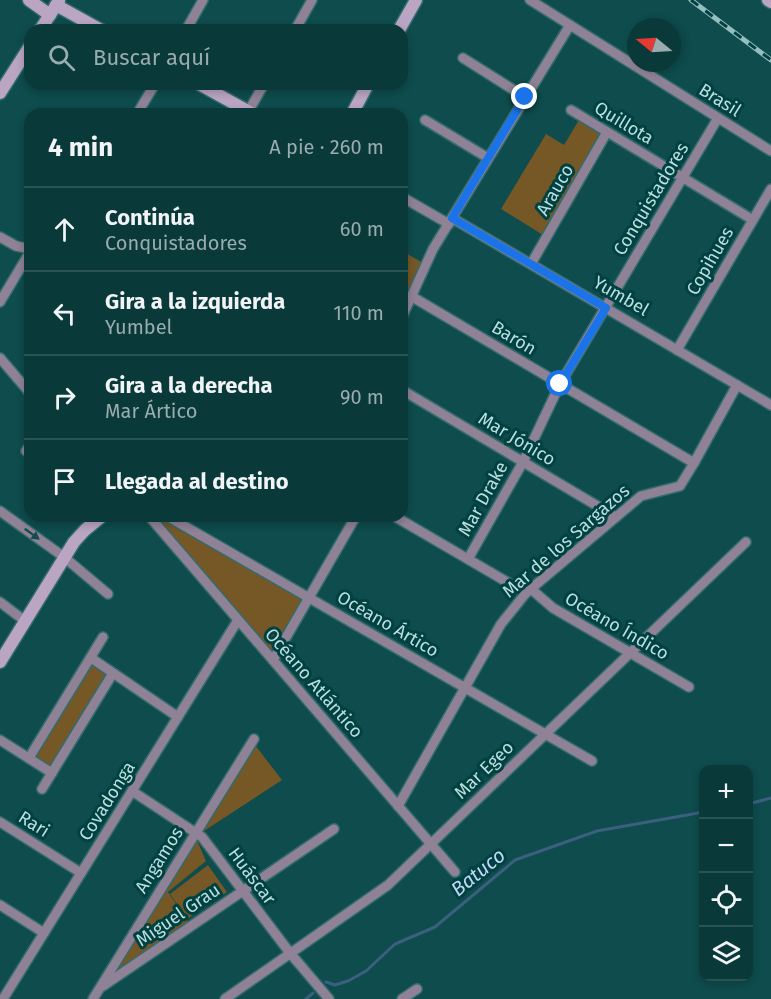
<!DOCTYPE html>
<html lang="es">
<meta charset="utf-8">
<style>
body{margin:0;font-family:"Fira Sans",sans-serif;background:#184445;color:#f1f3f6}
.controls{position:absolute;right:18px;bottom:18px;display:grid;overflow:hidden;border-radius:12px;box-shadow:0 3px 9px #0003}
.controls button{width:54px;height:54px;display:grid;place-items:center;padding:0;border:0;border-bottom:2px solid #2a5354;background:#0a393a;color:#f1f3f6;font:30px sans-serif}
.compass{position:absolute;left:627px;top:18px;width:54px;height:54px;border-radius:50%;background:#0a393a;box-shadow:0 3px 9px #0003;rotate:288deg}
.stop{position:absolute;width:18px;height:18px;margin:-14px;border:4px solid #1a73e8;border-radius:50%;background:#fff}
.stop.end{background:#1a73e8;border-color:#fff;box-shadow:0 2px 6px #0008}
.list{margin:0;padding:0;list-style:none}
h2{display:flex;justify-content:space-between;align-items:center;height:78px;margin:0;padding:0 24px;font-size:26px}
h2 small{font-size:20px;font-weight:400;color:#99acaf}
.list li{display:grid;grid-template-columns:39px 1fr auto;gap:18px;align-items:center;box-sizing:border-box;height:84px;padding:0 24px;border-top:2px solid #2a5354}
.list b{display:block;font-size:22px;white-space:nowrap}
.list p{margin:0;font-size:20px;white-space:nowrap;color:#99acaf}
.list em{font-size:20px;font-style:normal;color:#99acaf}
.icon{flex:none;width:33px;height:33px;fill:none;stroke:currentColor;stroke-width:2;stroke-linecap:round;stroke-linejoin:round}
.map{position:relative;flex:none;width:771px;height:999px;overflow:hidden}
.search{position:absolute;background:#0a393a;box-shadow:0 3px 9px #0003;left:24px;top:24px;width:384px;height:66px;display:flex;align-items:center;gap:15px;box-sizing:border-box;padding:0 21px;border-radius:18px;color:#99acaf;font-size:22px}
.panel{position:absolute;background:#0a393a;box-shadow:0 3px 9px #0003;left:24px;top:108px;width:384px;height:414px;border-radius:18px}
.map>svg:first-child{display:block}
</style>
<div class="map">
<svg width="771" height="999" viewBox="0 0 771 999">
<rect width="100%" height="100%" fill="#0e4c4d"/>
<!-- green -->
<g fill="#765726">
<path d="M579 120 603 133 543 235 501 209 546 134 564 145Z"/>
<path d="M402 251 423 263 407 299 402 296Z"/>
<path d="M152 516H161L304 599 271 652Z"/>
<path d="M91 664 108 676 50 768 34 758Z"/>
<path d="M255 745 282 780 204 831Z"/>
<path d="M196 838 206 861 168 892 189 923 109 978Z"/>
<path d="M208 865 227 892 187 919 170 894Z"/>
</g>
<g fill="none" stroke-linecap="round" stroke-linejoin="round">
<!-- stream -->
<g stroke="#3b5f7e" stroke-width="3">
<path d="M748 804 771 798"/>
<path d="M326 982 335 985 348 981 366 971 395 944 435 927 515 860 597 831 704 812"/>
<path d="M306 999 313 993"/>
</g>
<defs>
<g id="street">
<path d="M530 0 771 151"/>
<path d="M186 30 203 0"/>
<path d="M295 30 312 0"/>
<path d="M463 58 525 97"/>
<path d="M571 110 753 220"/>
<path d="M137 114 155 84"/>
<path d="M247 114 264 84"/>
<path d="M425 120 488 158"/>
<path d="M402 197 449 224"/>
<path d="M452 218 771 405"/>
<path d="M0 237 16 246 30 249"/>
<path d="M531 264 607 132"/>
<path d="M411 296 694 463"/>
<path d="M0 302 30 252"/>
<path d="M402 317 433 249 570 25"/>
<path d="M677 350 771 189"/>
<path d="M0 358 30 393"/>
<path d="M402 390 616 517"/>
<path d="M26 451 30 445"/>
<path d="M0 511 64 557 108 594"/>
<path d="M149 516 455 872"/>
<path d="M167 516 592 761"/>
<path d="M394 516 526 593"/>
<path d="M468 559 523 462 560 384 718 118"/>
<path d="M531 589 553 608 689 687"/>
<path d="M0 602 25 621"/>
<path d="M91 658 178 717"/>
<path d="M273 660 356 516"/>
<path d="M0 740 52 773"/>
<path d="M29 758 103 637"/>
<path d="M42 789 113 673"/>
<path d="M132 791 202 837 290 953 329 999"/>
<path d="M398 806 501 624 526 593 641 496 680 486 694 463 737 385"/>
<path d="M0 822 81 873"/>
<path d="M0 905 44 933"/>
<path d="M103 986 334 829"/>
<path d="M3 999 238 620"/>
<path d="M93 999 254 739"/>
<path d="M225 999 388 885 746 542"/>
<path d="M402 999 417 989"/>
</g>
<g id="secondary">
<path d="M29 0 50 15"/>
<path d="M768 0 771 2"/>
<path d="M56 5 101 30"/>
<path d="M40 30 59 1"/>
<path d="M399 30 416 0"/>
<path d="M199 84 253 114"/>
<path d="M0 93 30 46"/>
<path d="M352 114 368 84"/>
<path d="M0 662 74 542 85 530 102 516"/>
</g>
</defs>
<!-- street casing -->
<use href="#street" stroke="#346c6d" stroke-width="12"/>
<!-- secondary casing -->
<use href="#secondary" stroke="#346c6d" stroke-width="15"/>
<!-- street -->
<use href="#street" stroke="#908296" stroke-width="9"/>
<!-- secondary -->
<use href="#secondary" stroke="#bba5c4" stroke-width="12"/>
<defs>
<path id="rail" d="M691 0 771 60"/>
</defs>
<!-- rail casing -->
<use href="#rail" stroke="#95bebe" stroke-width="5"/>
<!-- rail -->
<use href="#rail" stroke="#004142" stroke-width="3" stroke-dasharray="9" stroke-linecap="butt"/>
</g>
<!-- one-way arrows -->
<defs><path id="oneway-solid" d="M-6-.8H1V-3.2L6.5 0L1 3.2V.8H-6Z" transform="scale(1.5)"/></defs>
<use fill="#164b4f" href="#oneway-solid" transform="translate(32 534) rotate(36)"/>
<g fill="none" stroke-linecap="round" stroke-linejoin="round">
<!-- route -->
<path stroke="#1a73e8" stroke-width="8" d="M525 97 452 218 606 308 560 384"/>
</g>
<g text-anchor="middle" stroke-width="6" stroke-linejoin="round" paint-order="stroke">
<!-- street labels -->
<g font-size="18" fill="#bbdede" stroke="#004142">
<text transform="translate(720 100) rotate(32)" y="6">Brasil</text>
<text transform="translate(624 123) rotate(31)" y="6">Quillota</text>
<text transform="translate(555 190) rotate(-60)" y="6">Arauco</text>
<text transform="translate(651 199) rotate(-59)" y="6">Conquistadores</text>
<text transform="translate(710 261) rotate(-60)" y="6">Copihues</text>
<text transform="translate(621 296) rotate(30)" y="6">Yumbel</text>
<text transform="translate(514 338) rotate(31)" y="6">Barón</text>
<text transform="translate(517 439) rotate(31)" y="6">Mar Jónico</text>
<text transform="translate(483 499) rotate(-61)" y="6">Mar Drake</text>
<text transform="translate(566 541) rotate(-41)" y="6">Mar de los Sargazos</text>
<text transform="translate(388 624) rotate(30)" y="6">Océano Ártico</text>
<text transform="translate(617 626) rotate(30)" y="6">Océano Índico</text>
<text transform="translate(314 683) rotate(49)" y="6">Océano Atlántico</text>
<text transform="translate(484 770) rotate(-44)" y="6">Mar Egeo</text>
<text transform="translate(107 801) rotate(-58)" y="6">Covadonga</text>
<text transform="translate(34 824) rotate(32)" y="6">Rari</text>
<text transform="translate(159 860) rotate(-58)" y="6">Angamos</text>
<text transform="translate(252 876) rotate(53)" y="6">Huáscar</text>
<text transform="translate(178 915) rotate(-34)" y="6">Miguel Grau</text>
</g>
<!-- water labels -->
<g font-size="20" font-style="italic" fill="#c2d8f6" stroke="#004142">
<text transform="translate(478 872) rotate(-39)" y="7">Batuco</text>
</g>
</g>
</svg>
<div class="controls">
<button>+</button>
<button>−</button>
<button><svg class="icon" aria-label="locate" viewBox="0 0 24 24"><circle cx="12" cy="12" r="6"/><path d="M12 2v4M12 18v4M2 12h4M18 12h4"/></svg></button>
<button><svg class="icon" aria-label="layers" viewBox="0 0 24 24"><path d="M12 4l9 5-9 5-9-5zM3 14l9 5 9-5"/></svg></button>
</div>
<svg class="compass" viewBox="-18 -18 36 36"><path d="M0-13l5 13h-10z" fill="#e53935"/><path d="M0 13l5-13h-10z" fill="#99acaf"/></svg>
<div class="stop" style="left:560px;top:384px"></div>
<div class="stop end" style="left:525px;top:97px"></div>
<div class="search"><svg class="icon" aria-label="search" viewBox="0 0 24 24"><circle cx="10" cy="10" r="6"/><path d="M15 15l6 6"/></svg>Buscar aquí</div>
<section class="panel">
<h2>4 min<small>A pie · 260 m</small></h2>
<ul class="list">
<li><svg class="icon" aria-label="ahead" viewBox="0 0 24 24"><path d="M12 20V5M6 11l6-6 6 6"/></svg><div><b>Continúa</b><p>Conquistadores</p></div><em>60 m</em></li>
<li><svg class="icon" aria-label="left" viewBox="0 0 24 24"><path d="M17 20v-9H6M10 6l-5 5 5 5"/></svg><div><b>Gira a la izquierda</b><p>Yumbel</p></div><em>110 m</em></li>
<li><svg class="icon" aria-label="right" viewBox="0 0 24 24"><path d="M7 20v-9h11M14 6l5 5-5 5"/></svg><div><b>Gira a la derecha</b><p>Mar Ártico</p></div><em>90 m</em></li>
<li><svg class="icon" aria-label="arrive" viewBox="0 0 24 24"><path d="M6 21V4h12l-3 4 3 4H6"/></svg><div><b>Llegada al destino</b></div></li>
</ul>
</section>
</div>
